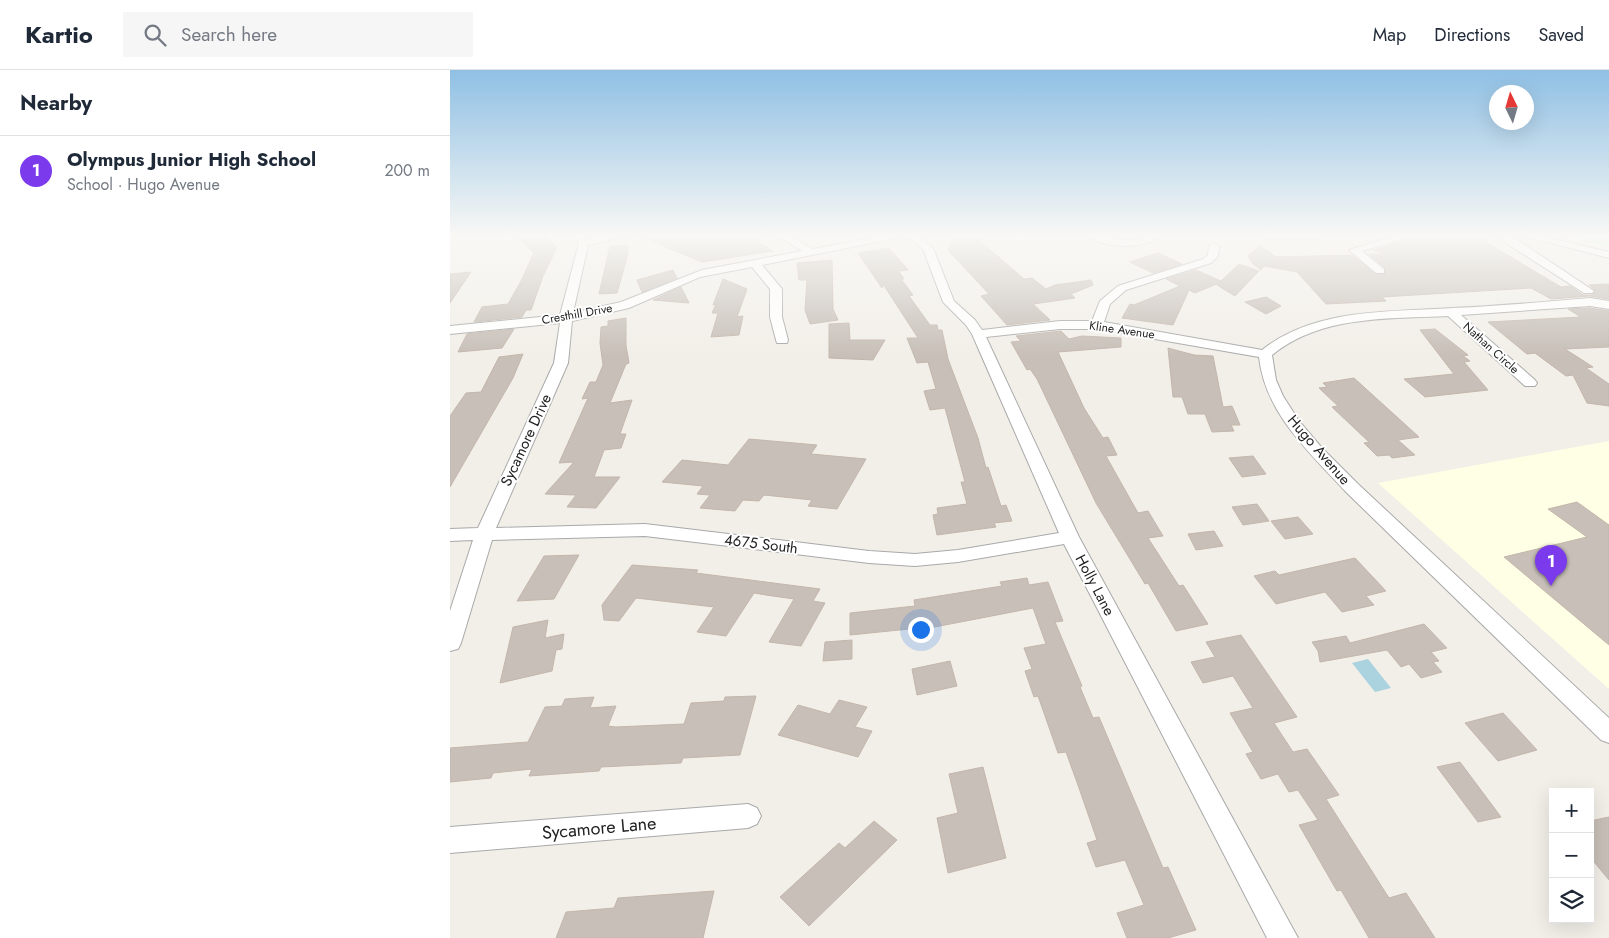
<!DOCTYPE html>
<meta charset="utf-8">
<style>
body{margin:0;font-family:Jost,sans-serif;background:#f6f6f7;color:#1f2937}
.controls{position:absolute;right:15px;bottom:15px;display:grid;overflow:hidden;border-radius:0px;box-shadow:0 5px 20px #0002}
.controls button{width:45px;height:45px;display:grid;place-items:center;padding:0;border:0;border-bottom:1px solid #e0e1e3;background:#fff;color:#1f2937;font:25px sans-serif}
.compass{position:absolute;left:1039px;top:15px;width:45px;height:45px;border-radius:50%;background:#fff;box-shadow:0 5px 20px #0002;rotate:355deg}
.you{position:absolute;left:470px;top:559px;width:18px;height:18px;margin:-12px;border:4px solid #fff;border-radius:50%;background:#1a73e8;box-shadow:0 0 0 8px #1a73e833}
.badge{display:grid;place-items:center;width:32px;height:32px;border-radius:50%;background:#7c3aed;color:#fff;font-size:16px;font-weight:700}
.pin{position:absolute;translate:-50% -41px;filter:drop-shadow(0 1px 2px #0008)}
.pin::after{content:'';position:absolute;top:26px;width:18px;height:15px;background:inherit;clip-path:polygon(0 0,100% 0,50% 100%)}
.list{margin:0;padding:0;list-style:none}
h2{display:flex;justify-content:space-between;align-items:center;height:65px;margin:0;padding:0 20px;font-size:21px}
h2 small{font-size:16px;font-weight:400;color:#747a83}
.list li{display:grid;grid-template-columns:32px 1fr auto;gap:15px;align-items:center;box-sizing:border-box;height:70px;padding:0 20px;border-top:1px solid #e0e1e3}
.list b{display:block;font-size:19px;white-space:nowrap}
.list p{margin:0;font-size:16px;white-space:nowrap;color:#747a83}
.list em{font-size:16px;font-style:normal;color:#747a83}
.icon{flex:none;width:28px;height:28px;fill:none;stroke:currentColor;stroke-width:2;stroke-linecap:round;stroke-linejoin:round}
.map{position:relative;flex:none;width:1159px;height:868px;overflow:hidden}
header{display:flex;align-items:center;gap:30px;box-sizing:border-box;height:70px;padding:0 25px;background:#fff;border-bottom:1px solid #e0e1e3}
header strong{font-size:24px}
nav{display:flex;gap:28px;margin-inline-start:auto;font-size:18px}
.search{width:350px;height:45px;background:#f6f6f7;display:flex;align-items:center;gap:12px;box-sizing:border-box;padding:0 18px;border-radius:0px;color:#747a83;font-size:19px}
main{display:flex}
aside{flex:1;background:#fff}
.map>svg:first-child{display:block}
</style>
<header>
<strong>Kartio</strong>
<div class="search"><svg class="icon" aria-label="search" viewBox="0 0 24 24"><circle cx="10" cy="10" r="6"/><path d="M15 15l6 6"/></svg>Search here</div>
<nav><a>Map</a><a>Directions</a><a>Saved</a></nav>
</header>
<main>
<aside>
<h2>Nearby<small></small></h2>
<ul class="list">
<li><span class="badge">1</span><div><b>Olympus Junior High School</b><p>School · Hugo Avenue</p></div><em>200 m</em></li>
</ul>
</aside>
<div class="map">
<svg width="1159" height="868" viewBox="0 0 1159 868">
<rect width="100%" height="100%" fill="#f2efe9"/>
<!-- education -->
<path fill="#ffffe5" d="M1159 371V619L928 413Z"/>
<!-- park -->
<path fill="#c8facc" d="M1106 165H1159V177Z"/>
<!-- parking -->
<path fill="#e2e2e2" d="M811 165H881L867 171 820 174Z"/>
<!-- water -->
<path fill="#aad3df" d="M918 589 941 618 925 622 902 593Z"/>
<!-- building -->
<g fill="#c7bfb8" stroke="#c4b6ab">
<path d="M92 165 107 177 93 206 81 240H76L72 247 24 252 32 237 58 234 71 211 84 183 69 169Z"/>
<path d="M188 165H297L323 181 252 192Z"/>
<path d="M504 165H523L574 209 582 208 596 219 605 215 641 210 643 215 621 224 625 228 583 234 600 250 557 255 531 226 539 224 498 180Z"/>
<path d="M1024 165 1111 217 1120 216 1133 225H1142L1146 221 1139 215 1159 214V229L1140 226 1101 229 1081 218 932 227 936 231 876 234 847 202 814 196 811 200 803 194 798 186 810 175 826 187 902 185 925 204 934 205 935 198 919 184H936L923 180 965 167Z"/>
<path d="M178 175V184L167 223 149 224 160 176Z"/>
<path d="M439 178 458 200 449 201 454 209H451L463 225 459 226 480 255H487L488 260H492L498 289 528 368 536 398 538 397 551 436 556 435 562 451 544 453 546 457 487 465 483 445 488 444 487 438 517 434 511 412H515L495 338 480 340 474 321 486 319 478 292 467 293 457 268H468L433 214 432 218 408 183Z"/>
<path d="M708 183 732 194 703 203 680 192Z"/>
<path d="M382 190 383 239 388 250 360 254 355 240 357 210H349L347 193Z"/>
<path d="M789 194 809 201 785 226 767 215 769 213 745 223 739 220 723 255 672 248 680 234 684 235 730 216 716 209 746 200 771 211Z"/>
<path d="M223 200 227 208 192 222 187 210Z"/>
<path d="M21 202 0 233V204Z"/>
<path d="M273 209 297 219 287 247 293 246 289 265 261 267 268 243H262L266 234 263 235Z"/>
<path d="M231 217 239 233 203 230Z"/>
<path d="M816 227 831 236 816 244 795 232Z"/>
<path d="M1140 238 1159 241V277L1115 279 1143 297 1136 298 1159 314V336L1137 333 1123 305 1116 306 1085 283 1077 284 1038 252 1131 247 1118 239Z"/>
<path d="M176 248V275L179 293 176 294 160 333 182 330 170 364H176L171 378 154 380 144 407H170L146 438 117 437 126 425 95 424 124 392 109 393 138 328 132 329 140 312H146L153 295 150 273 151 257 158 256V251Z"/>
<path d="M399 253 400 270H435L423 290 379 288V254Z"/>
<path d="M64 259 52 278 8 282 17 264Z"/>
<path d="M985 259 1018 285 1013 286 1020 291 1014 292 1038 320 975 327 954 309 1004 304 970 260Z"/>
<path d="M611 261 619 269 632 266 671 268V277L608 282 634 338 653 368 658 367 667 385 656 386 688 443 698 441 713 466 698 468 729 516 733 515 758 554 726 561 698 513 695 514 646 433 587 309 580 299 577 300 561 272 571 271 566 266Z"/>
<path d="M718 278 744 285 763 286 773 337 782 336 790 355H781L784 361 762 362 755 344H738L732 327H723Z"/>
<path d="M73 284 63 308 0 417V346L16 323 31 322 49 287Z"/>
<path d="M904 308 969 367 948 370 965 385 942 388 939 385 927 386 914 373 919 372 882 337 888 336 869 318 877 317 873 313Z"/>
<path d="M299 369 367 375 361 384 416 389 387 439 358 436 362 430 314 425 309 431 293 430 285 441 250 438 260 425 247 424 253 416 212 412 232 390 278 395Z"/>
<path d="M803 386 816 404 792 407 779 388Z"/>
<path d="M1127 432 1159 455V575L1054 487 1137 467 1098 439Z"/>
<path d="M807 434 819 451 793 455 782 437Z"/>
<path d="M848 447 863 464 835 469 821 451Z"/>
<path d="M764 461 773 476 746 480 738 464Z"/>
<path d="M129 485 104 529 67 531 94 486Z"/>
<path d="M905 488 936 521 916 526 924 535 892 542 875 522 826 534 804 506 825 501 829 505Z"/>
<path d="M182 495 248 500 246 503 370 519 363 531 375 533 351 576 319 572 344 529 316 525 304 523 276 566 247 562 264 537 186 528 169 551 154 550 152 535Z"/>
<path d="M577 508 579 515 598 512 613 551 605 552 632 616 630 617 643 648 649 647 713 798 718 797 746 860 718 868H677L667 843 694 835 675 790 646 797 637 773 647 770 629 718 616 682 608 683 588 626 584 627 575 601 582 599 574 578 596 574 583 538 469 560V558L400 565V543L465 536 464 530 552 516 550 512Z"/>
<path d="M98 550 95 568 114 564 112 579 106 580 102 601 50 613 63 557Z"/>
<path d="M974 554 997 578 981 582 989 591 983 592 992 602 971 608 959 594 951 597 937 580 870 592 868 581 862 572 896 566 900 573Z"/>
<path d="M791 565 847 647 824 653 843 682 857 679 889 725 876 729 939 828 956 823 985 868H919L891 820 887 821 849 755 868 750 848 720 839 722 828 704 811 709 796 684 803 682 780 643 803 638 783 606 753 613 741 592 765 587 756 572Z"/>
<path d="M402 570V589L373 591 375 572Z"/>
<path d="M500 591 507 616 467 625 462 599Z"/>
<path d="M306 626 290 685 233 688 231 693 151 697 149 701 79 706 82 699 43 703 41 708 0 712V678L78 672 95 637 112 636 115 629 144 627 140 638 166 636 158 656 166 657 234 654 241 633 274 631 275 627Z"/>
<path d="M389 630 417 637 405 657 422 661 408 687 328 665 348 635 380 644Z"/>
<path d="M1053 643 1087 680 1048 691 1015 653Z"/>
<path d="M1010 692 1051 747 1028 752 987 697Z"/>
<path d="M533 697 556 788 498 803 487 748 508 743 499 704Z"/>
<path d="M1159 747V810L1140 787V751Z"/>
<path d="M424 751 447 770 359 856 330 827 389 773 395 778Z"/>
<path d="M264 821 253 868H106L116 842 164 838 168 828Z"/>
</g>
<g fill="none" stroke-linecap="round" stroke-linejoin="round">
<defs>
<g id="minor">
<path d="M125 165H135L137 169 161 165H181L138 175 123 243 171 232 252 200 352 181 327 165H339L363 179 438 165H467L483 178 504 231 525 250 532 260 610 251H642L650 231 668 216 753 189 758 185 759 176 764 173 769 176 768 186 761 193 676 220 660 234 654 252 812 280C865 238 939 242 1003 238 1049 236 1094 232 1140 228L1159 231V239L1140 236 1011 245 1085 310 1087 313 1085 316H1075L998 246C938 249 871 245 822 285L826 310 833 326 849 351 872 378 908 414 1159 648V673L1151 670 896 422C859 382 815 343 809 287L647 259H610L536 267 629 467 848 868H817L614 474 508 492 465 496 419 493 195 466 42 470 11 573 8 579 0 581V541L23 470 0 471V459L28 458 104 293 110 253 0 264V256L110 245 129 173ZM457 166 473 179 493 232 516 255 522 264 609 463 508 480 465 484 419 481 195 454 46 458 118 293 122 251 179 238 250 207 302 197 320 219V247L326 270 327 273H337L338 270 332 247V219L312 195Z"/>
<path d="M636 165H650L675 170 712 165C697 180 651 179 636 165Z"/>
<path d="M949 165H965L912 181 934 199V203H926L899 180Z"/>
<path d="M1050 165H1060L1144 221 1142 223H1134L1056 173Z"/>
<path d="M1070 165H1087L1159 182V188Z"/>
<path d="M298 734 307 738 311 746 307 754 298 758 0 783V757Z"/>
</g>
</defs>
<!-- minor casing -->
<use href="#minor" stroke="#a9a9a9" stroke-width="2"/>
<!-- minor -->
<use href="#minor" fill="#fff" fill-rule="evenodd"/>
</g>
<!-- sky -->
<linearGradient id="sky" x2="0" y2="1"><stop stop-color="#8fc0e4"/><stop offset="0.58" stop-color="#f9f8f5"/><stop offset="1" stop-color="#f9f8f5" stop-opacity="0"/></linearGradient>
<rect width="1159" height="286" fill="url(#sky)"/>
<g text-anchor="middle" stroke-width="4" stroke-linejoin="round" paint-order="stroke">
<!-- far-street labels -->
<g font-size="12" fill="#222" stroke="#fff">
<text transform="translate(127 244) rotate(-10)" y="4">Cresthill Drive</text>
<text transform="translate(672 260) rotate(8)" y="4">Kline Avenue</text>
<text transform="translate(1041 278) rotate(42)" y="4">Nathan Circle</text>
</g>
<!-- street labels -->
<g font-size="15" fill="#222" stroke="#fff">
<text transform="translate(76 370) rotate(-65)" y="5">Sycamore Drive</text>
<text transform="translate(869 380) rotate(49)" y="5">Hugo Avenue</text>
<text transform="translate(311 474) rotate(7)" y="5">4675 South</text>
<text transform="translate(645 515) rotate(62)" y="5">Holly Lane</text>
</g>
<!-- near-street labels -->
<g font-size="18" fill="#222" stroke="#fff">
<text transform="translate(149 758) rotate(-5)" y="6">Sycamore Lane</text>
</g>
</g>
</svg>
<div class="controls">
<button>+</button>
<button>−</button>
<button><svg class="icon" aria-label="layers" viewBox="0 0 24 24"><path d="M12 4l9 5-9 5-9-5zM3 14l9 5 9-5"/></svg></button>
</div>
<svg class="compass" viewBox="-18 -18 36 36"><path d="M0-13l5 13h-10z" fill="#e53935"/><path d="M0 13l5-13h-10z" fill="#747a83"/></svg>
<div class="you"></div>
<div class="pin badge" style="left:1101px;top:516px">1</div>
</div>
</main>
